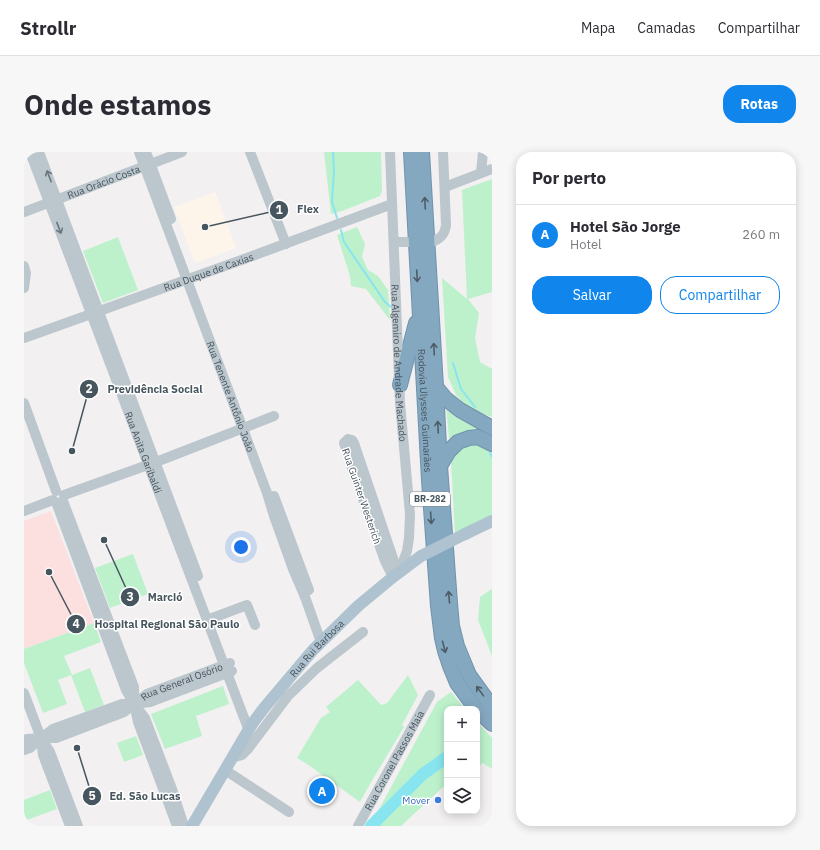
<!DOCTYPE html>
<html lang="pt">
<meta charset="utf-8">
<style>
body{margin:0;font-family:"IBM Plex Sans",sans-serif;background:#f7f7f7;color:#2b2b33}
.controls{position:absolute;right:12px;bottom:12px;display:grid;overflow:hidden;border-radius:8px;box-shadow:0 2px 10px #0003}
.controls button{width:36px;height:36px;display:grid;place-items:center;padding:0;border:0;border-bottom:1px solid #e1e1e2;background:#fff;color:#2b2b33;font:20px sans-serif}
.you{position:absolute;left:217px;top:395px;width:14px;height:14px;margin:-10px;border:3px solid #fff;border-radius:50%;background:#1a73e8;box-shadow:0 0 0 6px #1a73e833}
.badge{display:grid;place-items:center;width:26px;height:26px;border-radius:50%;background:#1085ec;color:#fff;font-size:13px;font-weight:700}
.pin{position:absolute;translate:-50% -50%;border:2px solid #fff;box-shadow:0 1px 4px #0006}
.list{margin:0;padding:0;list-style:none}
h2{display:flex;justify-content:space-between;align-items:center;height:52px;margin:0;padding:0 16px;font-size:17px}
h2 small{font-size:13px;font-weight:400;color:#7c7c81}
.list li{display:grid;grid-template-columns:26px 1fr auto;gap:12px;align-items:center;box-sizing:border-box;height:60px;padding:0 16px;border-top:1px solid #e1e1e2}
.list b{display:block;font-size:15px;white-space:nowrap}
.list p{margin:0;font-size:13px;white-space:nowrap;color:#7c7c81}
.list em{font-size:13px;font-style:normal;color:#7c7c81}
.actions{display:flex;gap:8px;padding:12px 16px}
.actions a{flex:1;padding:9px 0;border:1px solid #1085ec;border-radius:16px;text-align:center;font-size:14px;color:#1085ec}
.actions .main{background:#1085ec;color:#fff}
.icon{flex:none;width:22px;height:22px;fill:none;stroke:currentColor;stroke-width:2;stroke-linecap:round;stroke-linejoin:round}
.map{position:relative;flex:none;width:468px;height:674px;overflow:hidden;border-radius:16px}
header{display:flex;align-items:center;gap:24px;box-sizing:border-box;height:56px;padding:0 20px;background:#fff;border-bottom:1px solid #e1e1e2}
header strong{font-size:19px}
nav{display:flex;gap:22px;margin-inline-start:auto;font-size:14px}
.intro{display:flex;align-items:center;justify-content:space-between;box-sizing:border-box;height:96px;padding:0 24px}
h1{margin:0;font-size:28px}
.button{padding:10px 18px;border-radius:16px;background:#1085ec;color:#fff;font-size:14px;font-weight:700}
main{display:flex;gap:24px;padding:0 24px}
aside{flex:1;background:#fff;border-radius:16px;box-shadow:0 2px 10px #0003}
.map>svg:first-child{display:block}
</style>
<header>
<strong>Strollr</strong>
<nav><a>Mapa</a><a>Camadas</a><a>Compartilhar</a></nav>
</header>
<div class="intro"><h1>Onde estamos</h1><a class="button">Rotas</a></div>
<main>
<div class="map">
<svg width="468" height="674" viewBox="0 0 468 674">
<rect width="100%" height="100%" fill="#f2f0f0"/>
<!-- commercial -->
<path fill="#fdf5e9" d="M191 40 212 96 171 111 150 55Z"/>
<!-- medical -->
<path fill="#fce0e0" d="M27 359 70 471 0 497V369Z"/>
<!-- green -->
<g fill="#bdf1cc">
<path d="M300 0H357L358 39 356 44 318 59 307 62Z"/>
<path d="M468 27V140L444 147 455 161 451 186 456 210 468 217V265L445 257 432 243 424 225 418 126 443 147 438 38Z"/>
<path d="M333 75 341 92 338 105 344 118 354 124 364 138 366 168 342 137 327 134 326 124 313 83Z"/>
<path d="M94 85 114 138 79 151 59 99Z"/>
<path d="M422 253 468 278V289L434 283 425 287Z"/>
<path d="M446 289 468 295V364L431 382 427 308 432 298Z"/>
<path d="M109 402 124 442 86 456 71 416Z"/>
<path d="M468 437V504L454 468 456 445Z"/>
<path d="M70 471 77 490 40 504 48 523 66 516 80 553 61 560 47 523 34 528 43 552 19 561 0 511V497Z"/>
<path d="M384 523 394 543 378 573 380 575 346 632 336 650 283 612 273 606 297 566 306 560 302 555 334 528 357 553 363 551Z"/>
<path d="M199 534 205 552 172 564 178 584 141 597 127 562Z"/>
<path d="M427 540 441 557H423V633L418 636 377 674H346L413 550Z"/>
<path d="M453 570 468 586V617L459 611 453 615Z"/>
<path d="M112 584 119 603 100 610 93 591Z"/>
<path d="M26 638 33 657 0 669V648Z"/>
</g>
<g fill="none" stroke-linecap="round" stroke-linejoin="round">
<!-- stream -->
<g stroke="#88e5f0" stroke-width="2">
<path d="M309 0 310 19 308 50 313 66"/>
<path d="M317 78 320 90 361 150 367 155"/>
<path d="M429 211 437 237 451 255"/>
<path d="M466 301 468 305"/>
</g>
<!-- river -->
<path stroke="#88e5f0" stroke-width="12" d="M347 674 399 622 423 605"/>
<defs>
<g id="highway">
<path id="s9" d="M387 0 405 328 414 454 418 486 421 499 426 514 433 531 452 557"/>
<path d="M398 0 412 235 416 314 426 451 428 474 433 494 445 523 468 555"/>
<path d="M376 233 392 171"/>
<path d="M412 235 422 247 436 258 468 276"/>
<path d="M416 314 425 299 434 290 445 286 454 285 468 292"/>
<path d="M453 558 468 572"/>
</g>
</defs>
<!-- highway casing -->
<use href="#highway" stroke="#7093ad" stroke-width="16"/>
<!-- minor -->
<g stroke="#bbc6cd" stroke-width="10">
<path id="s1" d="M6 0 225 579"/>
<path d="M15 0 174 424"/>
<path id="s2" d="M115 0 243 341 250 364 269 417 281 445 297 490"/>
<path d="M122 0 147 67"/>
<path d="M226 0 262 92"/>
<path id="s3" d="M366 0 376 251 386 362 385 386 383 399 375 420"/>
<path d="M457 21 459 0"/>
<path d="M421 35 468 17"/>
<path id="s4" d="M0 60 158 0"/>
<path d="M410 89C418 86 421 81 422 73L419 0"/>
<path d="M370 90H384"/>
<path d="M0 114 2 121 0 136"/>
<path id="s5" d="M0 186 223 106 368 52"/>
<path d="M0 251 32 339"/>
<path d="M40 343 132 310 250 264"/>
<path d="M250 344 285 438"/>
<path d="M39 349 110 535V552L121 566 148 637 160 674"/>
<path d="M32 350 102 538 110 552 114 570 153 674"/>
<path d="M0 359 29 348"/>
<path d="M369 425 361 409 329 319 320 291 324 287 328 288 330 291 374 421"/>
<path d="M183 468 223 453 231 473"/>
<path d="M0 541 17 586 26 600 54 674"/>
<path d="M0 588 3 587 17 586 29 577 98 552H110L126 550 208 519"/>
<path d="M17 588 19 603 46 674"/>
<path id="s6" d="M0 598 6 596 17 586H32L100 560 123 542 206 511"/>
<path d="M208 606 218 603 224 597 264 544 293 516 339 480"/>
<path d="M201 618 265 660"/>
<path id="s7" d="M334 674 406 543"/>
</g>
<!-- major -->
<g stroke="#aec2d0" stroke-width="12">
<path d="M441 382 468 369"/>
<path id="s8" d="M168 674 201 618 228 572 240 556 289 498 334 454 369 425 397 404"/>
</g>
<!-- highway -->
<use href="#highway" stroke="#85a8c1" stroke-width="14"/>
<!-- major-bridge -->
<path stroke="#aec2d0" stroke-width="12" d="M397 404 441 382"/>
</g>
<!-- one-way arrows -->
<defs><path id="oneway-shaft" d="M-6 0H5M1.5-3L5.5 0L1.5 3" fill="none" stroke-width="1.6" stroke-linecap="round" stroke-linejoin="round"/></defs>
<g stroke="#6a777f">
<use href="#oneway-shaft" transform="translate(25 24) rotate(-111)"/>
<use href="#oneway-shaft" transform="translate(35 76) rotate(69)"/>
</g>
<g stroke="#4d5d68">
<use href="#oneway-shaft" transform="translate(401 51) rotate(-93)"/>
<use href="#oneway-shaft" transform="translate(393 124) rotate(87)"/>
<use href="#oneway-shaft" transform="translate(410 197) rotate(-93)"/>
<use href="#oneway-shaft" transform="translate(414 275) rotate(-93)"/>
<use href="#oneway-shaft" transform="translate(407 366) rotate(86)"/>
<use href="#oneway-shaft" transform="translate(425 445) rotate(-95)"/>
<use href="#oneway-shaft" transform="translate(420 495) rotate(75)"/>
<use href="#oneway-shaft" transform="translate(456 539) rotate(-126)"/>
</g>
<!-- markers -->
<circle fill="#3f7fe0" stroke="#fff" stroke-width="1.5" cx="414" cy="648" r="4"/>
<g text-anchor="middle" stroke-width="3" stroke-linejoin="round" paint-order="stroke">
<!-- shield labels -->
<rect fill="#fff" stroke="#7e888e" stroke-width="1" x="386" y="340" width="40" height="14" rx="3"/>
<g font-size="9" font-weight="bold" fill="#47555e">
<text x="406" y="350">BR-282</text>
</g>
<!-- street labels -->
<g font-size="10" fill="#47555e" stroke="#fff">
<text dy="4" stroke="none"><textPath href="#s4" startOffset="85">Rua Orácio Costa</textPath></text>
<text dy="4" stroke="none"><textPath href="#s5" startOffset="196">Rua Duque de Caxias</textPath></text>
<text dy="4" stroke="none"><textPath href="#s3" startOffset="211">Rua Algemiro de Andrade Machado</textPath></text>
<text dy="4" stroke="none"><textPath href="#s2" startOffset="261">Rua Tenente Antônio João</textPath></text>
<text dy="4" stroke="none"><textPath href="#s9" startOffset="259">Rodovia Ulysses Guimarães</textPath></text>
<text dy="4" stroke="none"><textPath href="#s1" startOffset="321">Rua Anita Garibaldi</textPath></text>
<text transform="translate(338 344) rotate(71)" y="4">Rua Guinter Westerich</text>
<text dy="4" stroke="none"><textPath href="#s8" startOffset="218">Rua Rui Barbosa</textPath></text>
<text dy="4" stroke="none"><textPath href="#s6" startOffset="175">Rua General Osório</textPath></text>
<text dy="4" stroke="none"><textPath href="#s7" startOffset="75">Rua Coronel Passos Maia</textPath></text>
</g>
<!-- shop labels -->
<g font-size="10" fill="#366cbe" stroke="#fff" text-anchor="end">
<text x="406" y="652">Mover</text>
</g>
</g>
<!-- callouts -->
<path fill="none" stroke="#47555e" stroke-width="1.5" d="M181 75L255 58M48 299L65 237M80 388L106 445M25 420L52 472M53 596L68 644"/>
<g fill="#47555e" stroke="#fff" stroke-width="1.5">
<circle cx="181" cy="75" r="4"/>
<circle cx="48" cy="299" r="4"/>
<circle cx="80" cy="388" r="4"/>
<circle cx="25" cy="420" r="4"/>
<circle cx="53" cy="596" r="4"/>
<circle cx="255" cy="58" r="10"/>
<circle cx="65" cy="237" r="10"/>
<circle cx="106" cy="445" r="10"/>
<circle cx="52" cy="472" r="10"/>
<circle cx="68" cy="644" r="10"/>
</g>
<g font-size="12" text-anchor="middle" font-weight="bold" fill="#fff">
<text x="255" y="62">1</text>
<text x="65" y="241">2</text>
<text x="106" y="449">3</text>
<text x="52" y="476">4</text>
<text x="68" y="648">5</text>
</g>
<g font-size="11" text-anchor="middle" font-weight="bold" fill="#47555e" stroke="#fff" stroke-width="3" stroke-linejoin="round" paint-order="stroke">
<text x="284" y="61">Flex</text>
<text x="131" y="241">Previdência Social</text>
<text x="141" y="449">Marció</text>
<text x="143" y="476">Hospital Regional São Paulo</text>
<text x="121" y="648">Ed. São Lucas</text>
</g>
</svg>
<div class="controls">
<button>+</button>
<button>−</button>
<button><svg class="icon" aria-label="layers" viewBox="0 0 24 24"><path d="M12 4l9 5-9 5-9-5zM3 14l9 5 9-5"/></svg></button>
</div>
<div class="you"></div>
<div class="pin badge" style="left:298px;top:639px">A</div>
</div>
<aside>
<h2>Por perto<small></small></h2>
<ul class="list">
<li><span class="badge">A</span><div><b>Hotel São Jorge</b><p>Hotel</p></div><em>260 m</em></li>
</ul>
<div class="actions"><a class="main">Salvar</a><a>Compartilhar</a></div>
</aside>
</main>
